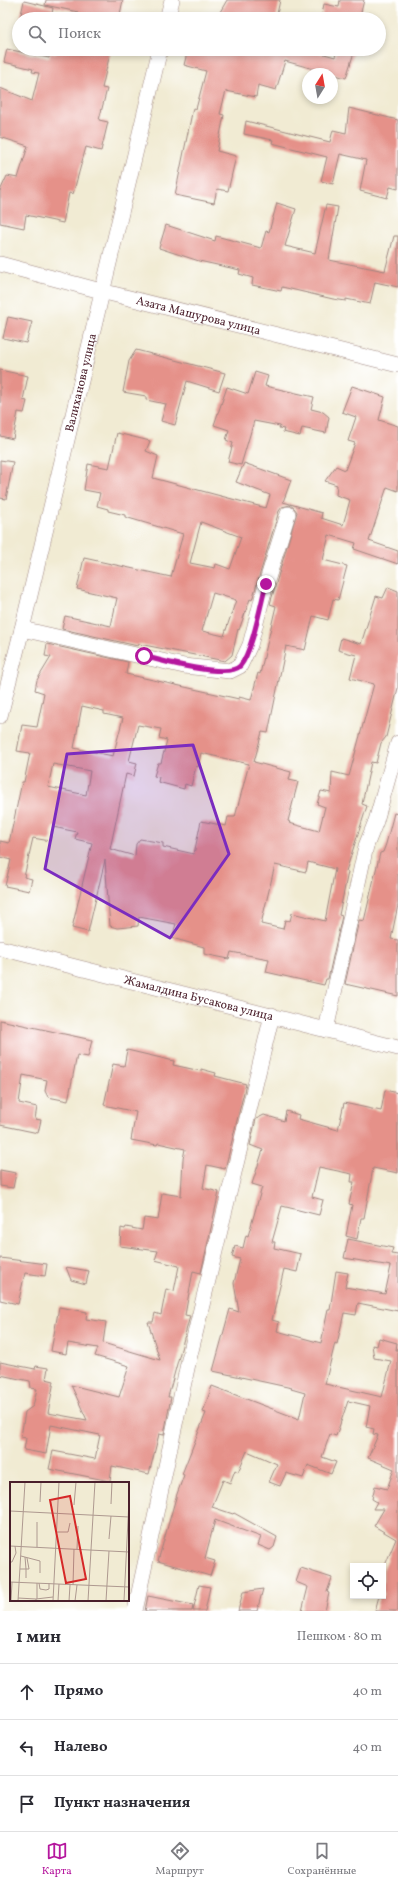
<!DOCTYPE html>
<html lang="ru">
<meta charset="utf-8">
<style>
body{margin:0;font-family:Vollkorn,serif;background:#f2f2f3;color:#2b2b33}
.controls{position:absolute;right:12px;bottom:12px;display:grid;overflow:hidden;border-radius:0px;box-shadow:0 2px 6px #0003}
.controls button{width:36px;height:36px;display:grid;place-items:center;padding:0;border:0;border-bottom:1px solid #e1e1e2;background:#fff;color:#2b2b33;font:20px sans-serif}
.compass{position:absolute;left:302px;top:68px;width:36px;height:36px;border-radius:50%;background:#fff;box-shadow:0 2px 6px #0003;rotate:11deg}
.stop{position:absolute;width:12px;height:12px;margin:-9px;border:3px solid #b5179e;border-radius:50%;background:#fff}
.stop.end{background:#b5179e;border-color:#fff;box-shadow:0 1px 4px #0008}
.list{margin:0;padding:0;list-style:none}
h2{display:flex;justify-content:space-between;align-items:center;height:52px;margin:0;padding:0 16px;font-size:17px}
h2 small{font-size:13px;font-weight:400;color:#7c7c81}
.list li{display:grid;grid-template-columns:26px 1fr auto;gap:12px;align-items:center;box-sizing:border-box;height:56px;padding:0 16px;border-top:1px solid #e1e1e2}
.list b{display:block;font-size:15px;white-space:nowrap}
.list em{font-size:13px;font-style:normal;color:#7c7c81}
.icon{flex:none;width:22px;height:22px;fill:none;stroke:currentColor;stroke-width:2;stroke-linecap:round;stroke-linejoin:round}
.map{position:relative;flex:none;width:398px;height:1611px;overflow:hidden}
.search{position:absolute;background:#fff;box-shadow:0 2px 6px #0003;left:12px;right:12px;top:12px;height:44px;display:flex;align-items:center;gap:10px;box-sizing:border-box;padding:0 14px;border-radius:22px;color:#7c7c81;font-size:15px}
.sheet{height:220px;background:#fff}
nav{display:flex;justify-content:space-around;align-items:center;box-sizing:border-box;height:56px;border-top:1px solid #e1e1e2;background:#fff;font-size:11px;color:#7c7c81}
nav a{display:grid;justify-items:center;gap:2px}
nav .on{color:#b5179e}
.map>svg:first-child{display:block}
</style>
<div class="map">
<svg width="398" height="1611" viewBox="0 0 398 1611">
<rect width="100%" height="100%" fill="#fff"/>
<filter id="ink" filterUnits="userSpaceOnUse"><feTurbulence type="fractalNoise" baseFrequency=".025" numOctaves="2"/><feDisplacementMap in="SourceGraphic" scale="8" xChannelSelector="R" yChannelSelector="G"/><feConvolveMatrix kernelMatrix="1 2 1 2 8 2 1 2 1" color-interpolation-filters="sRGB"/></filter>
<filter id="wash" filterUnits="userSpaceOnUse"><feTurbulence type="fractalNoise" baseFrequency=".012" numOctaves="4" result="noise"/><feDisplacementMap in="SourceGraphic" scale="16" xChannelSelector="R" yChannelSelector="G"/><feGaussianBlur stdDeviation="0.9" result="paint"/><feColorMatrix in="noise" values="0 0 0 0 0 0 0 0 0 0 0 0 0 0 0 0 0 1.4 0 .05"/><feComposite in="paint" operator="in"/></filter>
<g filter="url(#wash)">
<rect width="100%" height="100%" fill="#f1ebd3"/>
<g id="blocks">
<!-- building -->
<g fill="#e59189" fill-rule="evenodd">
<path d="M46 0H123L119 19H76L78 12 45 5Z"/>
<path d="M227 0H280L276 19H216Z"/>
<path d="M340 0H364L361 12 369 14V19H321L324 4 339 7Z"/>
<path d="M24 1 53 8 51 19H20Z"/>
<path d="M7 49 49 58 50 52 56 54 57 49H111L102 88 107 89 99 120 108 122 101 151 86 147 73 194 69 193 63 223 26 215 24 228 0 223V191L7 176 18 178 28 146 0 137V88L32 101 39 73 32 72 33 69 4 62Z"/>
<path d="M188 49H307L335 57 337 49H355L346 78 285 61 276 90 258 85 256 97 226 91 220 114 224 115 217 151 236 156 228 191 217 189 214 203 175 195 193 108 196 109 206 71 184 65Z"/>
<path d="M349 108 398 120V189L390 187 387 198 360 191 366 160 340 154 333 184 321 181 327 157 272 143 273 140 244 134 246 121 330 142 333 130 346 133Z"/>
<path d="M277 203 296 209 285 246 315 253 326 205 338 207 329 260 385 271 394 236H398V287L375 282 370 304 346 299V301L333 299 282 287 281 291 252 285 253 278 239 274 240 270 199 261 159 248 166 225 215 241 216 236 261 248 266 231 269 232Z"/>
<path d="M8 317 32 322 26 343 3 338Z"/>
<path d="M136 350 225 373 219 391 187 381 175 425 161 421 166 404 146 400V396L123 392 129 361Z"/>
<path d="M0 370 28 376 23 400 27 401 24 413 18 412 13 439 0 436Z"/>
<path d="M255 372 268 376 265 386 314 397 311 409 323 412 329 417 326 433 302 428 300 436 283 432 284 429 279 428 280 426 254 421 241 465 228 462 233 443 226 440 229 430 214 425 227 387 248 394Z"/>
<path d="M352 386 385 397 379 420 398 426V491L387 487 369 541 398 551V564L354 549 356 543 329 535 323 560 347 566 338 600 333 599 328 620 313 616 305 650 286 646 268 733 262 732 254 762 291 772 289 780 298 782 288 821 290 822 289 823 319 831 325 807 317 804 321 791 331 793 332 772 349 776 374 684 350 678 356 655 338 650 341 638 361 644 376 596 383 598 388 587 398 591V688L386 737 381 743 376 763 371 762 362 804 367 806 346 871 348 872 339 915 342 916 328 979H326L324 985 266 972 269 959 231 952 229 959 204 954V947L172 938 176 924 139 917 138 926 117 928 110 926 105 860 88 932 72 928 92 843 75 839 77 832 53 827 50 841 33 838 24 877 32 879 29 891 5 886 11 860 0 857V841L9 843 22 782H24L30 753 17 751 22 725 37 727 44 693 35 690 37 680 51 657 45 656 47 644 128 662 126 674 239 699V697L251 700 258 673 260 674 276 606 270 604 297 512 294 508 290 505 282 507 279 511 252 600 250 599 239 630 238 629 232 655 225 661 139 644 138 646 62 629 65 616 111 626 117 598 77 589 84 558 171 577 183 534 125 517V515L108 511V509L97 506 100 493 84 490 88 464 109 468 117 433 150 441 146 451 158 456 153 478 266 508 270 495 236 482 244 463 291 480 283 502 322 513 321 518 343 525 350 500 336 495 337 485 325 481 336 466 345 470 355 443 348 441 356 417 342 412ZM201 522 241 537 230 569 216 564 215 568 190 563ZM213 593 236 600 224 636 202 631ZM82 706 104 711V714L123 718 113 756 74 748ZM138 725 161 729 159 738 167 740 161 763H158L154 776 159 777 158 782 184 789 185 784 191 786 196 766 198 767 201 753 249 764 235 817H228L226 826 201 821 194 854 163 847V843L140 839 136 844 135 856 110 849 126 774 134 776 137 763 129 761ZM53 764 90 771 86 795 48 787ZM308 862 335 869 325 921 292 913 290 921 285 920 283 929 261 924 275 865 306 872Z"/>
<path d="M0 460 13 462 6 499 0 498Z"/>
<path d="M394 813 398 814V905L391 939 398 940V996L345 984 359 920 364 921 380 853 383 852 386 844Z"/>
<path d="M0 1020 92 1040 88 1057 77 1055 68 1101 48 1097 45 1091 47 1080 23 1075 19 1103 37 1107 35 1119 41 1120 38 1133 0 1125Z"/>
<path d="M127 1050 174 1061 173 1065 201 1071V1069L216 1073 215 1076 246 1084 225 1169 207 1165 203 1188 219 1192 201 1273 193 1271 185 1315 190 1316 168 1397H171L164 1435 159 1434 149 1474 112 1466 110 1481 49 1469 53 1451 95 1459 100 1435 51 1425 46 1454 24 1450 26 1438 21 1437 25 1412 33 1406 37 1389 31 1388 30 1381 0 1375V1362L35 1369 36 1366 48 1368 46 1379 54 1381 48 1413 87 1420 71 1385 119 1397 129 1366 95 1356 98 1348 68 1343 66 1354 51 1351 59 1307 87 1312 86 1319 106 1322 103 1343 160 1360 148 1322H153L155 1313 161 1315 166 1289 174 1291 179 1266 155 1260 158 1251 120 1246 121 1228 125 1229 126 1227 142 1230 144 1218 158 1220 162 1193 181 1196 183 1159 185 1149 158 1143 157 1145 131 1140 136 1112 104 1105 113 1064 124 1066Z"/>
<path d="M385 1090 398 1093V1173L373 1168 364 1218H361L357 1239 346 1236 352 1205 349 1204 354 1182H351L352 1174 319 1167 312 1197 323 1200 319 1215 282 1206 272 1242H275L274 1248 301 1254 297 1272 284 1269 272 1320 279 1322 277 1331 321 1343 328 1310H330L336 1271 348 1273 345 1287 385 1294 391 1266 344 1258 348 1239 393 1248 391 1254 398 1255V1311L358 1303 356 1315 344 1313 337 1344 335 1343 325 1384 382 1397 391 1361 374 1358 372 1345 377 1346 379 1338 397 1343 396 1350H398V1611H375L379 1596H383V1570L396 1539 374 1526 384 1509H373L377 1502 372 1499 375 1486 387 1489 394 1469 368 1458 378 1435 373 1434 374 1429 366 1427 370 1406 348 1401 336 1436 330 1434 322 1457 336 1462 331 1474 308 1465 303 1478 286 1473 280 1486 269 1482 277 1464 247 1451 238 1472 235 1470 230 1483 223 1480 212 1507 233 1514 234 1513 277 1537 274 1547 270 1550 258 1545 261 1537 215 1520 205 1558 215 1561 210 1576 158 1561 177 1494 184 1475 182 1474 206 1413 203 1412 212 1386 299 1419 305 1393 291 1389 292 1388 213 1371 230 1309 239 1312 234 1283 240 1259 232 1257 235 1246 243 1248 246 1235 248 1236 262 1187 252 1184 263 1150 250 1145 256 1119 264 1115 284 1121 286 1111 299 1115 298 1119 338 1130 344 1103 381 1111Z"/>
<path d="M0 1170 16 1173 13 1188 0 1186Z"/>
<path d="M0 1258 47 1264 45 1276 25 1273 18 1304 0 1300Z"/>
<path d="M66 1267 89 1271 86 1284 71 1280Z"/>
<path d="M301 1568 332 1578 327 1592 329 1593 325 1611H302L308 1587 296 1582Z"/>
<path d="M199 1585 210 1587 205 1611H193Z"/>
<path d="M263 1589 257 1611H238L243 1592Z"/>
<path d="M148 1596 193 1605 192 1611H145Z"/>
</g>
</g>
</g>
<g filter="url(#ink)">
<use href="#blocks" fill-opacity="0" stroke="#9e857f" stroke-width="1"/>
<g fill="none" stroke-linecap="round" stroke-linejoin="round">
<defs>
<g id="street">
<path d="M167 19 172 0"/>
<path id="s1" d="M0 264 101 291 398 365"/>
<path d="M22 629 184 666 230 671 240 666 250 645 266 584 288 514"/>
<path id="s2" d="M0 716 22 629 160 49"/>
<path id="s3" d="M0 948 398 1048"/>
<path d="M326 1030 366 846 376 821 398 743"/>
<path d="M135 1611 189 1359 272 1015"/>
</g>
</defs>
<!-- street casing -->
<use href="#street" stroke="#9e857f" stroke-width="16"/>
<!-- street -->
<use href="#street" stroke="#fff" stroke-width="15"/>
</g>
</g>
<g fill="none" stroke-linecap="round" stroke-linejoin="round" filter="url(#ink)">
<!-- route -->
<path stroke="#b5179e" stroke-width="5" d="M144 656C161 661 228 679 240 666 252 653 261 603 266 584"/>
</g>
<!-- marked area -->
<path fill="#7b2cbf" fill-opacity="0.2" stroke="#7b2cbf" stroke-width="3" stroke-linejoin="round" d="M193 745 229 854 170 938 45 869 67 754Z"/>
<g text-anchor="middle" stroke-width="3.5" stroke-linejoin="round" paint-order="stroke">
<!-- street labels -->
<g font-size="12" fill="#4a1f2b" stroke="#fff">
<text dy="4" stroke="none"><textPath href="#s1" startOffset="205">Азата Машурова улица</textPath></text>
<text dy="4" stroke="none"><textPath href="#s2" startOffset="343">Валиханова улица</textPath></text>
<text dy="4" stroke="none"><textPath href="#s3" startOffset="205">Жамалдина Бусакова улица</textPath></text>
</g>
</g>
<!-- overview -->
<g transform="translate(10 1482)">
<rect width="119" height="119" fill="#f1ebd3"/>
<path fill="none" stroke="#ae9990" stroke-width="1" d="M30 20 31 0M101 22 102 0M64 23 66 0M0 29 119 35M27 40V65M47 50H58L60 41M99 57 101 34M0 64 119 70M67 67 68 44M11 74 30 79V91M0 80H2L6 71 5 64M10 87H16L15 75M16 96V87H19L17 76M0 100 119 105M29 101 30 107 36 108 39 107V101M60 103 59 119H63M63 103 64 67M8 116 26 117V119M26 117 43 115M27 117V101M1 119 2 100M8 119 15 0M43 119 49 0M48 119 49 102M65 119 67 103M78 119 85 0M96 119 99 69M114 119 119 18"/>
<path fill="#d62828" fill-opacity="0.15" stroke="#d62828" stroke-width="2" d="M60 14 76 97 56 101 40 18Z"/>
<rect width="119" height="119" fill="none" stroke="#4a1f2b" stroke-width="2"/>
</g>
</svg>
<div class="controls">
<button><svg class="icon" aria-label="locate" viewBox="0 0 24 24"><circle cx="12" cy="12" r="6"/><path d="M12 2v4M12 18v4M2 12h4M18 12h4"/></svg></button>
</div>
<svg class="compass" viewBox="-18 -18 36 36"><path d="M0-13l5 13h-10z" fill="#e53935"/><path d="M0 13l5-13h-10z" fill="#7c7c81"/></svg>
<div class="stop" style="left:144px;top:656px"></div>
<div class="stop end" style="left:266px;top:584px"></div>
<div class="search"><svg class="icon" aria-label="search" viewBox="0 0 24 24"><circle cx="10" cy="10" r="6"/><path d="M15 15l6 6"/></svg>Поиск</div>
</div>
<section class="sheet">
<h2>1 мин<small>Пешком · 80 m</small></h2>
<ul class="list">
<li><svg class="icon" aria-label="ahead" viewBox="0 0 24 24"><path d="M12 20V5M6 11l6-6 6 6"/></svg><div><b>Прямо</b></div><em>40 m</em></li>
<li><svg class="icon" aria-label="left" viewBox="0 0 24 24"><path d="M17 20v-9H6M10 6l-5 5 5 5"/></svg><div><b>Налево</b></div><em>40 m</em></li>
<li><svg class="icon" aria-label="arrive" viewBox="0 0 24 24"><path d="M6 21V4h12l-3 4 3 4H6"/></svg><div><b>Пункт назначения</b></div></li>
</ul>
</section>
<nav>
<a class="on"><svg class="icon" aria-label="map" viewBox="0 0 24 24"><path d="M3 6l6-2 6 2 6-2v14l-6 2-6-2-6 2zM9 4v14M15 6v14"/></svg>Карта</a>
<a><svg class="icon" aria-label="directions" viewBox="0 0 24 24"><path d="M12 3l9 9-9 9-9-9zM9 14v-3h6M13 9l2 2-2 2"/></svg>Маршрут</a>
<a><svg class="icon" aria-label="saved" viewBox="0 0 24 24"><path d="M7 4h10v16l-5-4-5 4z"/></svg>Сохранённые</a>
</nav>
